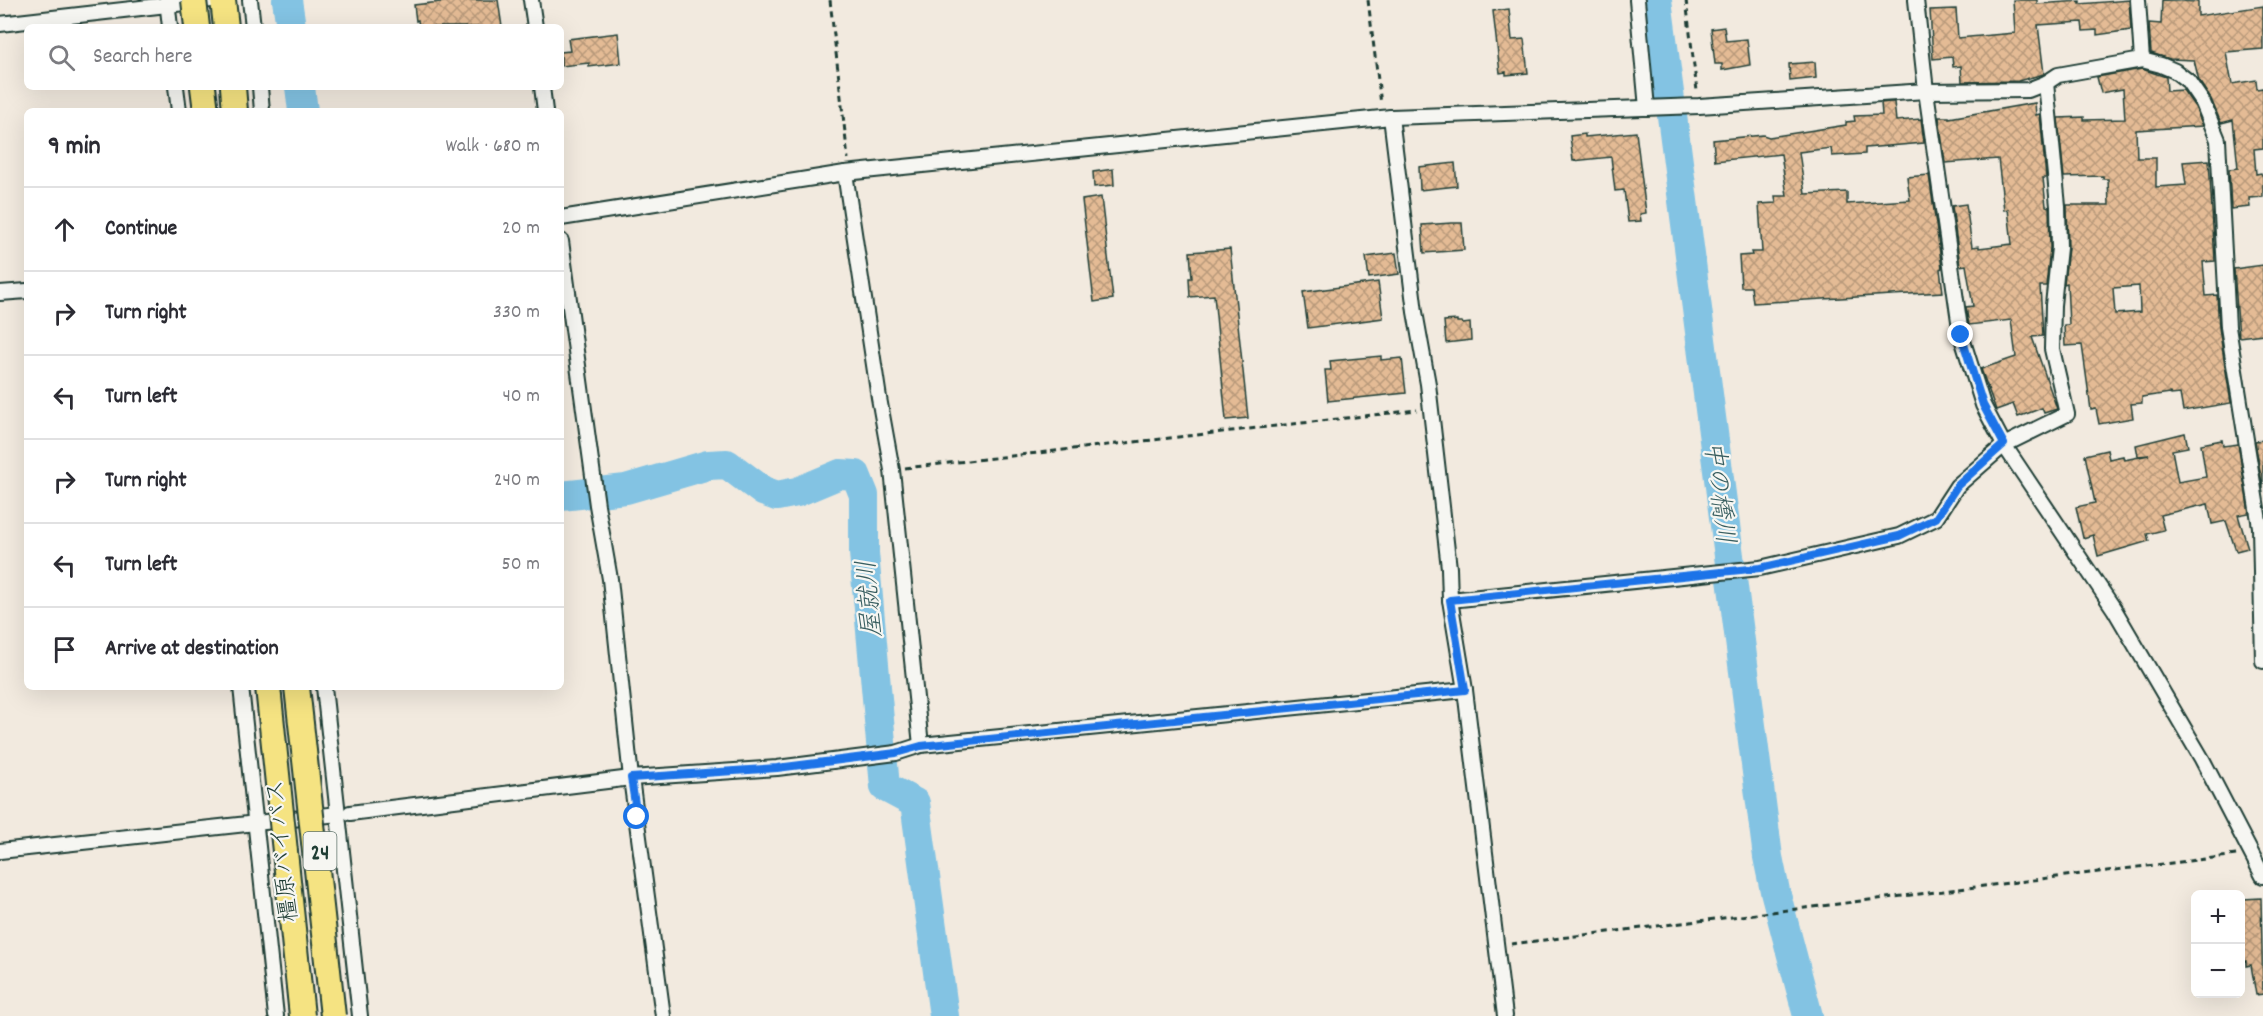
<!DOCTYPE html>
<meta charset="utf-8">
<style>
body{margin:0;font-family:Dekko,"Klee One",sans-serif;background:#f2f2f3;color:#2b2b33}
.controls{position:absolute;right:18px;bottom:18px;display:grid;overflow:hidden;border-radius:9px;box-shadow:0 6px 24px #0002}
.controls button{width:54px;height:54px;display:grid;place-items:center;padding:0;border:0;border-bottom:2px solid #e1e1e2;background:#fff;color:#2b2b33;font:30px sans-serif}
.stop{position:absolute;width:18px;height:18px;margin:-14px;border:4px solid #1a73e8;border-radius:50%;background:#fff}
.stop.end{background:#1a73e8;border-color:#fff;box-shadow:0 2px 6px #0008}
.list{margin:0;padding:0;list-style:none}
h2{display:flex;justify-content:space-between;align-items:center;height:78px;margin:0;padding:0 24px;font-size:26px}
h2 small{font-size:20px;font-weight:400;color:#7c7c81}
.list li{display:grid;grid-template-columns:39px 1fr auto;gap:18px;align-items:center;box-sizing:border-box;height:84px;padding:0 24px;border-top:2px solid #e1e1e2}
.list b{display:block;font-size:22px;white-space:nowrap}
.list em{font-size:20px;font-style:normal;color:#7c7c81}
.icon{flex:none;width:33px;height:33px;fill:none;stroke:currentColor;stroke-width:2;stroke-linecap:round;stroke-linejoin:round}
.map{position:relative;flex:none;width:2263px;height:1016px;overflow:hidden}
.search{position:absolute;background:#fff;box-shadow:0 6px 24px #0002;left:24px;top:24px;width:540px;height:66px;display:flex;align-items:center;gap:15px;box-sizing:border-box;padding:0 21px;border-radius:9px;color:#7c7c81;font-size:22px}
.panel{position:absolute;background:#fff;box-shadow:0 6px 24px #0002;left:24px;top:108px;width:540px;height:582px;border-radius:9px}
.map>svg:first-child{display:block}
</style>
<div class="map">
<svg width="2263" height="1016" viewBox="0 0 2263 1016">
<defs>
<pattern id="building-cross-hatch" width="8" height="8" patternUnits="userSpaceOnUse" patternTransform="scale(1.5)"><rect width="8" height="8" fill="#e4bb95"/><path d="M0 0l8 8M0 8l8-8" fill="none" stroke="#b8997a"/></pattern>
</defs>
<rect width="100%" height="100%" fill="#f2eadf"/>
<filter id="ink" filterUnits="userSpaceOnUse"><feTurbulence type="fractalNoise" baseFrequency=".0167" numOctaves="2"/><feDisplacementMap in="SourceGraphic" scale="12" xChannelSelector="R" yChannelSelector="G"/><feConvolveMatrix kernelMatrix="1 2 1 2 8 2 1 2 1" color-interpolation-filters="sRGB"/></filter>
<g filter="url(#ink)">
<g fill="none" stroke-linecap="round" stroke-linejoin="round">
<!-- river -->
<g stroke="#83c3e3" stroke-width="30">
<path d="M287 0 291 27"/>
<path d="M1657 0 1768 857 1775 891 1808 1016"/>
<path d="M300 87 303 111"/>
<path d="M561 496 626 489 708 465 727 464 763 491 777 496 797 492 840 474 856 475 864 495V553L885 787 915 803 944 1016"/>
</g>
</g>
<!-- building -->
<g fill="url(#building-cross-hatch)" stroke="#1f3d34" stroke-width="1.5" fill-rule="evenodd">
<path d="M458 0H498L502 27H419L418 20 416 21 414 5Z"/>
<path d="M2013 0H2037V4L2080 1V4L2129 0 2131 30 2097 35V30L2083 31 2082 22 2038 25 2044 74 2018 81 1962 82 1961 66 1953 67 1952 57 1933 59 1930 10 1956 9 1958 38 2015 33Z"/>
<path d="M2162 0 2198 2V16L2263 6V49L2226 52 2232 84 2256 80 2257 89 2263 88V148L2254 149 2256 174 2261 173 2263 177V197L2249 198 2250 207 2231 209 2229 169 2238 168 2233 120 2221 123 2211 99 2199 81 2194 60 2170 59 2151 53 2149 23 2161 24Z"/>
<path d="M1509 9 1512 40 1524 39 1528 73 1506 75V72L1500 73 1493 11Z"/>
<path d="M1724 27 1726 41 1747 39 1750 65 1722 70V64H1715L1711 29Z"/>
<path d="M618 33 621 63 589 67V63L561 66V52L570 51 568 39Z"/>
<path d="M1815 62 1816 78 1790 81 1789 64Z"/>
<path d="M2142 69 2166 77 2167 91 2183 90 2195 107 2203 126 2136 130 2137 158H2156V187L2186 185 2183 162 2209 160 2215 261 2203 262 2206 296 2217 295 2219 328 2231 403 2183 411 2180 394 2171 395 2170 393 2142 397V403L2131 404 2133 418 2099 424 2096 409 2091 410 2082 345 2065 346 2064 325H2069L2067 283 2064 284 2068 248 2067 205H2109L2108 179H2103V176L2064 177 2058 118 2084 117V120L2125 119 2123 89 2101 93 2097 77ZM2139 286 2140 312 2115 314 2113 288Z"/>
<path d="M1890 102H1894L1896 121 1921 119 1924 143 1865 148V154L1832 156 1831 148 1799 152 1805 194 1847 192V204L1910 200 1907 177 1929 175 1942 268 1940 269 1943 292 1753 303 1751 287H1741L1739 256 1752 255 1751 252H1762L1759 204 1776 203 1775 196H1787L1781 154 1715 161 1713 140 1763 135 1769 137 1846 125V122L1855 121 1854 116 1882 115 1881 103Z"/>
<path d="M2035 103 2036 115 2040 114 2046 178H2043L2046 206 2049 207 2050 248 2046 286H2040L2043 336 2032 337 2057 409 2044 413 2042 408 2018 417 2013 404 1996 410 1981 369 2016 357 2011 320 1969 325 1966 307 1973 306 1966 265 1960 266 1952 206 1966 204 1972 247 1979 246V248L2012 244 2008 209 2004 210 1998 159 1945 163 1939 117H1949V118Z"/>
<path d="M1636 132 1646 213 1640 214 1641 221 1628 222 1624 190 1615 191 1611 157 1573 161 1570 136 1585 134V137Z"/>
<path d="M1455 163 1457 186 1420 190 1419 167Z"/>
<path d="M1113 169 1114 185 1094 187 1093 172Z"/>
<path d="M1101 197 1113 299 1094 302 1082 200Z"/>
<path d="M1452 223H1462L1464 250 1424 253 1422 225Z"/>
<path d="M1230 249 1248 418 1226 420 1214 295 1190 297 1189 278H1192L1190 252Z"/>
<path d="M1396 253 1399 274 1369 278 1366 257Z"/>
<path d="M2263 265V334L2239 337 2234 269Z"/>
<path d="M1378 282 1383 318 1308 328 1303 292Z"/>
<path d="M1457 320V322H1462L1463 324 1470 323 1471 340 1446 343 1444 321Z"/>
<path d="M1381 356V360L1402 358 1406 393 1328 401 1325 370H1331L1330 361Z"/>
<path d="M2185 433 2188 447 2172 450 2178 482 2206 477 2201 444 2222 440 2223 446 2238 444 2249 513 2238 515 2248 548 2236 551 2226 521 2212 524 2208 504 2160 515 2164 530 2147 534 2149 541 2098 556 2093 535 2083 538 2076 507 2095 503 2085 455 2107 450 2109 459 2123 456 2124 460 2149 455 2138 456 2136 445Z"/>
<path d="M2263 440V489L2255 441Z"/>
<path d="M2261 898 2263 994 2256 995 2251 965 2246 966V961L2241 962V902H2244V899Z"/>
</g>
<g fill="none" stroke-linecap="round" stroke-linejoin="round">
<defs>
<g id="street">
<path d="M167 0 170 27"/>
<path d="M250 0 253 27"/>
<path d="M531 0 535 27"/>
<path d="M1637 0 1647 108"/>
<path d="M1916 0 1926 91 1961 335 1983 405 2004 445 2114 609 2202 759 2263 876"/>
<path d="M2138 0 2142 60"/>
<path d="M0 24 211 0"/>
<path d="M176 87 179 111"/>
<path d="M260 87 262 111"/>
<path d="M542 87 545 111"/>
<path d="M1391 117 1415 312 1428 384 1449 568 1450 600 1465 690 1505 1016"/>
<path d="M845 173 879 398 892 470 921 745"/>
<path d="M561 218 845 173 1391 117 1699 106 1926 91 2028 90 2046 83 2058 75 2142 60 2161 65 2175 71 2188 81 2203 103 2218 140 2228 327 2260 527 2263 661"/>
<path d="M561 241 597 505 610 579 631 778 663 1016"/>
<path d="M0 293 27 291"/>
<path d="M1450 600 1760 568 1899 536 1936 518 1957 486 2004 445 2067 414 2052 349 2053 305 2059 248 2058 206 2046 83"/>
<path d="M241 687 276 1016"/>
<path d="M324 687 360 1016"/>
<path d="M350 813 631 778 777 768 896 753 921 745 1465 690"/>
<path d="M0 851 338 814"/>
</g>
<g id="highway">
<path d="M223 0 226 27"/>
<path d="M203 87 206 111"/>
<path d="M233 87 235 111"/>
</g>
</defs>
<!-- street casing -->
<use href="#street" stroke="#1f3d34" stroke-width="18"/>
<!-- highway casing -->
<use href="#highway" stroke="#1f3d34" stroke-width="28"/>
<!-- path -->
<g stroke="#1f3d34" stroke-width="3" stroke-dasharray="6 4.5" stroke-linecap="butt">
<path d="M830 0 848 159"/>
<path d="M1368 0 1381 104"/>
<path d="M1686 0 1697 91"/>
<path d="M905 468 1417 410"/>
<path d="M1511 944 2237 855"/>
</g>
<!-- street -->
<use href="#street" stroke="#f6f6f2" stroke-width="14"/>
<!-- highway -->
<use href="#highway" stroke="#f5e382" stroke-width="24"/>
<defs>
<g id="highway-bridge">
<path d="M194 0 197 27"/>
<path d="M268 687 302 1016"/>
<path d="M297 687 333 1016"/>
</g>
</defs>
<!-- highway-bridge casing -->
<use href="#highway-bridge" stroke="#1f3d34" stroke-width="28" stroke-linecap="butt"/>
<!-- highway-bridge -->
<use href="#highway-bridge" stroke="#f5e382" stroke-width="24"/>
</g>
</g>
<g fill="none" stroke-linecap="round" stroke-linejoin="round" filter="url(#ink)">
<!-- route -->
<path stroke="#1a73e8" stroke-width="8" d="M637 817 631 778 777 768 896 753 921 746 1465 690 1450 600 1760 568 1899 536 1936 518 1957 486 2004 444 1983 405 1961 335"/>
</g>
<g text-anchor="middle" stroke-width="4.5" stroke-linejoin="round" paint-order="stroke">
<!-- shield labels -->
<rect fill="#f6f6f2" stroke="#60746d" stroke-width="1.5" x="303.5" y="832" width="33" height="38" rx="4.5"/>
<g font-size="22" font-weight="bold" fill="#1f3d34">
<text x="320" y="859">24</text>
</g>
<!-- street labels -->
<g font-size="24" fill="#1f3d34" stroke="#f6f6f2">
<text transform="translate(281 851) rotate(-96)" y="8">橿原バイパス</text>
</g>
<!-- water labels -->
<g font-size="26" font-style="italic" fill="#385e60" stroke="#f6f6f2">
<text transform="translate(1721 492) rotate(83)" y="9">中の橋川</text>
<text transform="translate(868 599) rotate(-95)" y="9">屋就川</text>
</g>
</g>
</svg>
<div class="controls">
<button>+</button>
<button>−</button>
</div>
<div class="stop" style="left:637px;top:817px"></div>
<div class="stop end" style="left:1961px;top:335px"></div>
<div class="search"><svg class="icon" aria-label="search" viewBox="0 0 24 24"><circle cx="10" cy="10" r="6"/><path d="M15 15l6 6"/></svg>Search here</div>
<section class="panel">
<h2>9 min<small>Walk · 680 m</small></h2>
<ul class="list">
<li><svg class="icon" aria-label="ahead" viewBox="0 0 24 24"><path d="M12 20V5M6 11l6-6 6 6"/></svg><div><b>Continue</b></div><em>20 m</em></li>
<li><svg class="icon" aria-label="right" viewBox="0 0 24 24"><path d="M7 20v-9h11M14 6l5 5-5 5"/></svg><div><b>Turn right</b></div><em>330 m</em></li>
<li><svg class="icon" aria-label="left" viewBox="0 0 24 24"><path d="M17 20v-9H6M10 6l-5 5 5 5"/></svg><div><b>Turn left</b></div><em>40 m</em></li>
<li><svg class="icon" aria-label="right" viewBox="0 0 24 24"><path d="M7 20v-9h11M14 6l5 5-5 5"/></svg><div><b>Turn right</b></div><em>240 m</em></li>
<li><svg class="icon" aria-label="left" viewBox="0 0 24 24"><path d="M17 20v-9H6M10 6l-5 5 5 5"/></svg><div><b>Turn left</b></div><em>50 m</em></li>
<li><svg class="icon" aria-label="arrive" viewBox="0 0 24 24"><path d="M6 21V4h12l-3 4 3 4H6"/></svg><div><b>Arrive at destination</b></div></li>
</ul>
</section>
</div>
